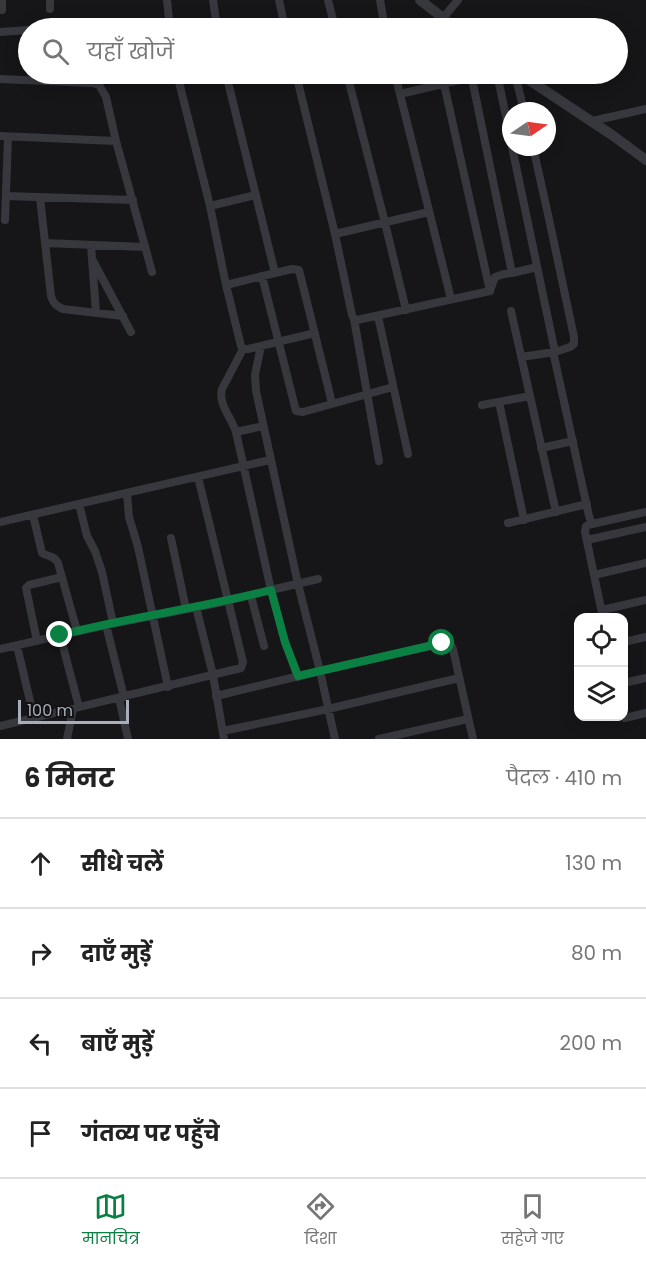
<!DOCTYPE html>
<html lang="hi">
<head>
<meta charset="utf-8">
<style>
	:root { --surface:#fff; --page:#f2f2f2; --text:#222; --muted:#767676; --line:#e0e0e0; --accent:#0b8043 }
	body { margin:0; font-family:Poppins,"Noto Sans Devanagari",sans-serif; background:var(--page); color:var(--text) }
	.controls { position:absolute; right:18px; bottom:18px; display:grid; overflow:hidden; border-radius:12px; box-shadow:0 3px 15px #0003 }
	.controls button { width:54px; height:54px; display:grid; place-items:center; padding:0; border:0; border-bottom:2px solid var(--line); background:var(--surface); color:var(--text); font:30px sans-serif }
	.compass { position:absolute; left:502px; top:102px; width:54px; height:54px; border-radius:50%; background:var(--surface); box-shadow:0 3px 15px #0003; rotate:77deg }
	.scale { position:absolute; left:18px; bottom:15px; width:111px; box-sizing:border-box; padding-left:6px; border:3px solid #a7adb9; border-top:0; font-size:16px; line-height:21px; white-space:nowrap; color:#a7adb9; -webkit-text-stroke:4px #111113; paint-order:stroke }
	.stop { position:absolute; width:18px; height:18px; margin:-14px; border:4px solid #0b8043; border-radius:50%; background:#fff }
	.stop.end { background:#0b8043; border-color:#fff; box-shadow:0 2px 6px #0008 }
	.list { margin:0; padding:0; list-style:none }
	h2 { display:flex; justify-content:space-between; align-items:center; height:78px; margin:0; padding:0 24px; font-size:26px }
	h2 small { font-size:20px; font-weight:400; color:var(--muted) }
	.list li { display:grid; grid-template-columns:39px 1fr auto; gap:18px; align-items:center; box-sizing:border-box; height:90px; padding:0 24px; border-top:2px solid var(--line) }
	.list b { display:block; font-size:22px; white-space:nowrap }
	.list em { font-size:20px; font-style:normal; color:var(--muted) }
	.icon { flex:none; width:33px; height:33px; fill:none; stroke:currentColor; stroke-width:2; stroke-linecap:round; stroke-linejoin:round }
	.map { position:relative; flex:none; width:646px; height:739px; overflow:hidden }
	.search { position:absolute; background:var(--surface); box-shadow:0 3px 15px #0003; left:18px; right:18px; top:18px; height:66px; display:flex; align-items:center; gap:15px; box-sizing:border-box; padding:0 21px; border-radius:33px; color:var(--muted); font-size:22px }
	.sheet { height:438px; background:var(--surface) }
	nav { display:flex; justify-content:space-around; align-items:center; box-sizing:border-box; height:84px; border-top:2px solid var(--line); background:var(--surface); font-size:16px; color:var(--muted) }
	nav a { display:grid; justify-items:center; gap:3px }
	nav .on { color:var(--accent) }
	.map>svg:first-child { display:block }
</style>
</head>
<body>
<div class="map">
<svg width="646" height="739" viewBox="0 0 646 739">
	<rect width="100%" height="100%" fill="#161618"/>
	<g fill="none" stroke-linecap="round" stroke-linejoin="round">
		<!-- minor -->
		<path stroke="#37383d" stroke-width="8" d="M2 0V10
			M50 0V9
			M167 0 170 28
			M213 0 217 28
			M279 0 285 28
			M328 0 335 28
			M380 0 385 28
			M443 18 458 0
			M0 32 28 30
			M177 74 210 206 226 285 241 346 243 349H248L315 333
			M226 74 275 273
			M296 74 335 234 352 315 354 319 357 320 490 291 495 277 504 274 512 273 471 74
			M347 74 385 223 406 310
			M395 74 451 299
			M497 74 511 140
			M515 74 524 111
			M297 77 319 74
			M0 79 93 83 99 85 106 97 116 141 152 272
			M444 84 490 291
			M400 94 472 77
			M592 121 646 109
			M0 136 116 141
			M512 147 555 352 521 357
			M533 147 549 219 574 337V344L570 347 555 352 554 356 589 516 592 524 646 512
			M6 196 133 200
			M40 198 51 296C53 303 56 306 63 309L123 316
			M210 206 256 195
			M5 220 8 137
			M335 234 429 212
			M45 243 145 247
			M91 245 96 313
			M92 259 131 332
			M512 273 537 267
			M262 276 296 411 303 412 393 387
			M226 285 292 269 299 270 332 403
			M511 311 556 512
			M378 316 408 454
			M354 319 379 461
			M261 346 255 375 256 391 298 584 320 671 448 642 451 645 453 649 473 739
			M243 349 222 389C218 404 231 417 236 432L271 590 318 579
			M499 402 524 520
			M482 405 530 396
			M236 432 263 426
			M541 448 573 441
			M127 493 129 517 138 547 168 687
			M79 504 87 536 95 551 102 572 113 623
			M33 515 42 553C48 557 54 555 58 563L77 631
			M0 522 270 460
			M508 523 587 504
			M592 524 586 526 585 532 603 618
			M171 538 186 609
			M587 540 646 527
			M594 575 646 563
			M251 596 264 646
			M196 607 213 675 224 739
			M602 610 646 600
			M106 625 124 697
			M60 635 79 707
			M37 641 26 588 29 585 62 577
			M624 642 646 637
			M17 646 34 718
			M0 649 106 625 218 603 271 590 285 642 298 677
			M624 683 646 678
			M216 696 320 671 335 739
			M119 698 128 739
			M625 718 646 713
			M0 726 241 668 243 662 198 477
			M223 731 328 709 459 678
			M67 739 73 709
			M379 739 468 719"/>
		<!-- tertiary -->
		<path stroke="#37383d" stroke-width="10" d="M420 0 456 28
			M520 74 612 135 646 160"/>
	</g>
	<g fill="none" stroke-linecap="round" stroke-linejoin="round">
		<!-- route -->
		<path stroke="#0b8043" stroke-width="8" d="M60 635C130 617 202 608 271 590L285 642 298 676 442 643"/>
	</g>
</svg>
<div class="controls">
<button><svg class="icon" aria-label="locate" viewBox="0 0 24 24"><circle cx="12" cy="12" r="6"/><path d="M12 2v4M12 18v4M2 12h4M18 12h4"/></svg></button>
<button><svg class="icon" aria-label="layers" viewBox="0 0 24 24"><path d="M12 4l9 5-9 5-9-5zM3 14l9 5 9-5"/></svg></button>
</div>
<svg class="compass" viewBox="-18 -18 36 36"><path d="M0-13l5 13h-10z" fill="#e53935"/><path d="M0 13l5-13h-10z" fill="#767676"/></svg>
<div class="scale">100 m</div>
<div class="stop" style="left:442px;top:643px"></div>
<div class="stop end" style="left:60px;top:635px"></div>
<div class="search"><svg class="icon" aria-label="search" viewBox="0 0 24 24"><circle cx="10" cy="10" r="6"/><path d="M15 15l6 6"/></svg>यहाँ खोजें</div>
</div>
<section class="sheet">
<h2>6 मिनट<small>पैदल · 410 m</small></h2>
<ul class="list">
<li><svg class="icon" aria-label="ahead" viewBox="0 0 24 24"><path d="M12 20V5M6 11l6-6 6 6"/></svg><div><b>सीधे चलें</b></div><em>130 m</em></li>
<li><svg class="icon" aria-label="right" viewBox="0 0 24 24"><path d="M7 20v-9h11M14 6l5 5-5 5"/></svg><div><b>दाएँ मुड़ें</b></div><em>80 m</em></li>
<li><svg class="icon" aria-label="left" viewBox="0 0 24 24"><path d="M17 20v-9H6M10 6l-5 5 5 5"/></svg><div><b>बाएँ मुड़ें</b></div><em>200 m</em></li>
<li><svg class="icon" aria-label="arrive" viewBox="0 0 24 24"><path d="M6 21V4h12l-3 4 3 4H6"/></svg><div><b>गंतव्य पर पहुँचे</b></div></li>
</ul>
</section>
<nav>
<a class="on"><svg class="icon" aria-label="map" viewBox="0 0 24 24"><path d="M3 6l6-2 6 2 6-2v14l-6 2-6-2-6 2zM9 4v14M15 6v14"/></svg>मानचित्र</a>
<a><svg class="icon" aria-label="directions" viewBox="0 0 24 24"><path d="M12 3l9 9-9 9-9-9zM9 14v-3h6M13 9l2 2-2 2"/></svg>दिशा</a>
<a><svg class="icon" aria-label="saved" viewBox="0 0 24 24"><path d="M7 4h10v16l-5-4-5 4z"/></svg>सहेजे गए</a>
</nav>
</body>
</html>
